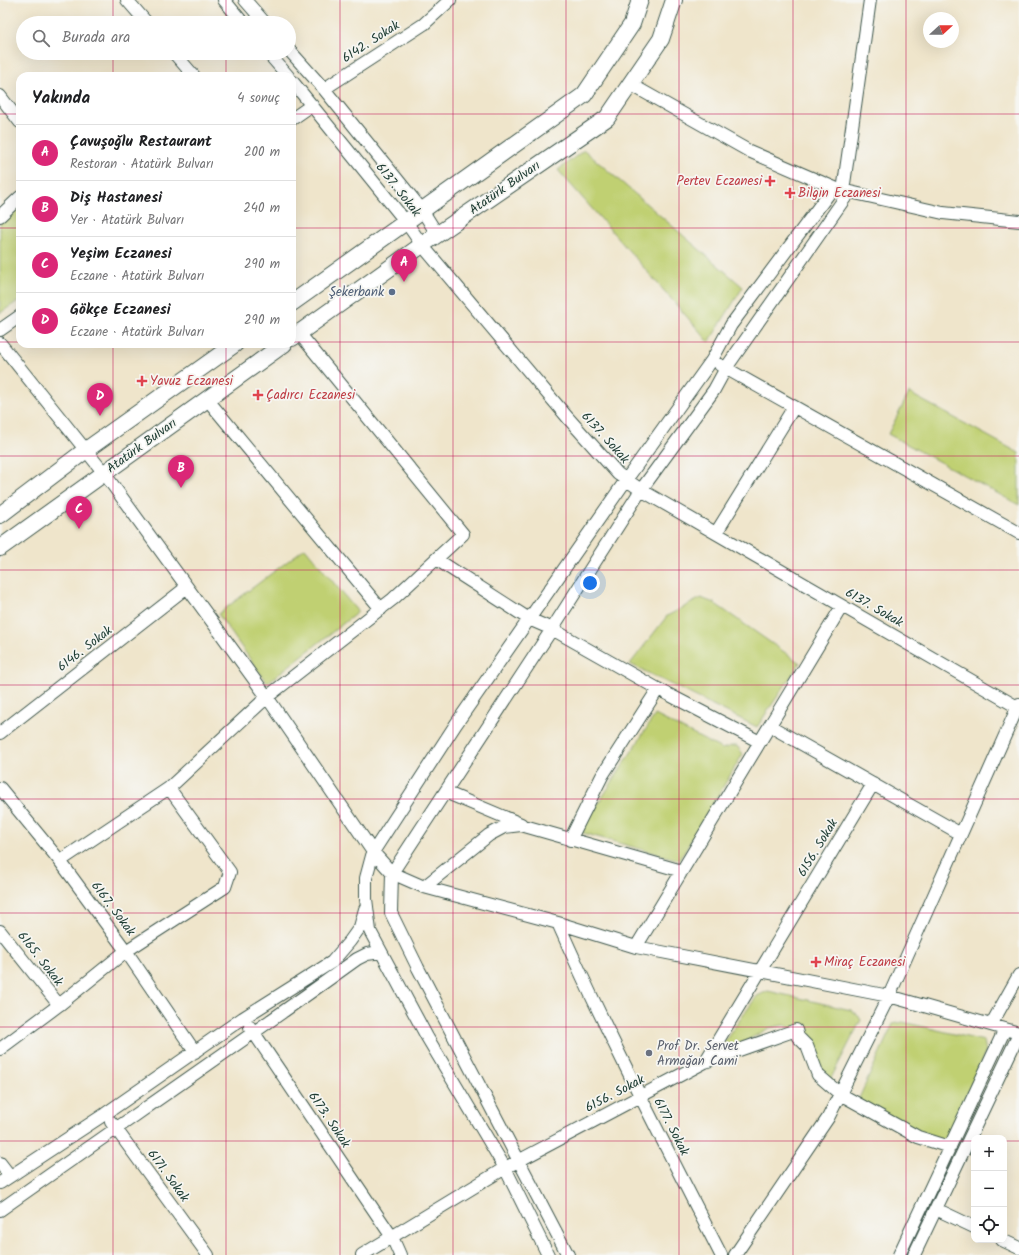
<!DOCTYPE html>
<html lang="tr">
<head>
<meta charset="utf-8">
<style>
	:root { --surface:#fff; --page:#f6f6f6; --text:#202124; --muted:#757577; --line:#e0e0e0; --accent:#db2777 }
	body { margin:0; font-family:Kalam,sans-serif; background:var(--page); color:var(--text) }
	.controls { position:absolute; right:12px; bottom:12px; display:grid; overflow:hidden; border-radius:8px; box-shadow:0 4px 16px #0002 }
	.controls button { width:36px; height:36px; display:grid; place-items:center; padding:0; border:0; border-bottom:1px solid var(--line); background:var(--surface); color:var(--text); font:20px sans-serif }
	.compass { position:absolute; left:923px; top:12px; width:36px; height:36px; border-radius:50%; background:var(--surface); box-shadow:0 4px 16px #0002; rotate:69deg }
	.you { position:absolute; left:590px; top:583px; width:14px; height:14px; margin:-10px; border:3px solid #fff; border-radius:50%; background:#1a73e8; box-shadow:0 0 0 6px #1a73e833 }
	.badge { display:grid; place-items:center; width:26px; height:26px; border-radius:50%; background:var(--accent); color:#fff; font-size:13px; font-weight:700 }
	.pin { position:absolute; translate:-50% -33px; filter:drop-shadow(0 1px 2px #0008) }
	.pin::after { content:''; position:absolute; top:21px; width:14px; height:12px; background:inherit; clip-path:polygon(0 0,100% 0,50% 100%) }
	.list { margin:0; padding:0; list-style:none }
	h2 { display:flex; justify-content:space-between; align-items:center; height:52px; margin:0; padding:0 16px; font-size:17px }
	h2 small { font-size:13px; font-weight:400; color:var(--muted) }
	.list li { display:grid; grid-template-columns:26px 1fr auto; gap:12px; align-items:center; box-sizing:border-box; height:56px; padding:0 16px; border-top:1px solid var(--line) }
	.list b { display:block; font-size:15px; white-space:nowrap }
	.list p { margin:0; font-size:13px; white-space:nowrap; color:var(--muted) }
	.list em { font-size:13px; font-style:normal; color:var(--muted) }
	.icon { flex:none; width:22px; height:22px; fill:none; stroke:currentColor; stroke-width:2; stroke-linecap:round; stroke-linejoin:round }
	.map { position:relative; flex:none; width:1019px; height:1255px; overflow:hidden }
	.search { position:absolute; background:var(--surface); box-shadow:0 4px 16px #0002; left:16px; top:16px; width:280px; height:44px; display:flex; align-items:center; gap:10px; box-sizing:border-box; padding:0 14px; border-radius:22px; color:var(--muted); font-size:15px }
	.panel { position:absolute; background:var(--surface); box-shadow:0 4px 16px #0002; left:16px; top:72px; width:280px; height:276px; border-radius:12px }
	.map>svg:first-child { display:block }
</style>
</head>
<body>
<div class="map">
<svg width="1019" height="1255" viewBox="0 0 1019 1255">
	<rect width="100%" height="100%" fill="#f6f6f2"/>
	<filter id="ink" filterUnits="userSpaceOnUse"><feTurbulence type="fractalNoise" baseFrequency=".025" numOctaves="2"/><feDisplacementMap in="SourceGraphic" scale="8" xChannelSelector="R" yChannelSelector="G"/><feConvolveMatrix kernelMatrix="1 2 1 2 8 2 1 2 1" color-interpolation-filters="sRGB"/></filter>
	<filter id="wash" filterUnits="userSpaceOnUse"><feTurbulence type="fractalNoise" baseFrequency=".012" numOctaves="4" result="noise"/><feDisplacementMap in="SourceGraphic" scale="16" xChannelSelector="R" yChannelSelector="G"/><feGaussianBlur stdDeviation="0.9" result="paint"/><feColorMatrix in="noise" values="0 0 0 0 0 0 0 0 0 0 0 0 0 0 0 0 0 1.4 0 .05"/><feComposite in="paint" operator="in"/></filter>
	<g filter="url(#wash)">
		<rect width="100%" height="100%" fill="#efe5cb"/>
		<!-- green -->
		<path fill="#c0d072" stroke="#708653" d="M584 150 743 287 709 342 558 170Z
			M20 202V300L0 313V220Z
			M909 393 1019 453V505L888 434Z
			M305 548 358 612 267 683 218 614Z
			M701 598 714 603 800 663 757 727 630 664 667 616Z
			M655 715 722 749 731 746H737L743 754 679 860 580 832Z
			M768 991 851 1010 857 1014 861 1020 826 1088 798 1031 784 1025 769 1028 734 1048 724 1042 757 996Z
			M903 1022 984 1041 986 1051 945 1146 855 1107 893 1024Z"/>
	</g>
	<g filter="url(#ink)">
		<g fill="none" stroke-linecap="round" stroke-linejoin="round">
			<!-- minor casing -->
			<g stroke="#3e564b" stroke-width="14">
				<path id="minor" d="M127 0 147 23
					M224 0 243 23
					M245 0 265 23
					M289 50 324 89 422 210 437 234
					M174 53 194 76
					M268 53 288 76
					M292 81 406 222 422 245 568 418 618 474 641 490 1019 708
					M630 84 749 151 837 189 943 213 1019 221
					M324 89 424 24 450 0
					M0 96 20 122
					M292 119 312 105
					M843 191 870 0
					M0 216 20 197
					M0 330 20 316
					M0 343 104 473 267 697 373 852 392 873 424 887 558 923 636 947 889 996 1019 1033
					M720 365 1019 533
					M207 399 381 609
					M716 533 794 407
					M436 559 529 619 552 629 658 689 760 742
					M770 726 961 834
					M0 733 187 587
					M0 788 60 861 126 951 195 1052
					M445 792 521 824
					M570 840 602 776 658 689
					M60 861 169 788 267 697 393 599 463 534 299 333
					M424 887 489 835 504 827 521 825 682 871
					M558 923C608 1036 665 1145 721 1255
					M0 931 59 1005
					M636 947 842 606
					M991 1025 1019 975
					M250 1027 392 1237 400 1255
					M0 1049 59 1005 126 951 225 887 230 872 169 788
					M705 1062 796 1030 798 1037 807 1046 818 1075 840 1094 918 1137 950 1147
					M111 1122 208 1255
					M0 1163 10 1176
					M0 1183 105 1114 243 1018 332 962 350 941 360 927 365 909
					M936 1209 974 1227
					M0 1210C119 1126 239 1044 357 959L367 954 381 952
					M1002 1240 1019 1248
					M362 1255 505 1168 705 1062 873 784
					M548 1255 505 1168 427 1037 370 931 366 899V878L373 852 456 724 626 480 712 360 731 325 833 188
					M568 1255 418 968 391 913 392 873 552 629 641 490 714 390 726 368 849 192
					M735 1255 828 1118 889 996 1019 704
					M899 1255 1005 1029
					M914 1255 1019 1034"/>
			</g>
			<!-- major casing -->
			<g stroke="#3e564b" stroke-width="18">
				<path id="major" d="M292 303 584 95 632 24 640 0
					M292 338 422 245 607 118 661 39 674 0
					M0 515 86 450 235 344
					M0 548 284 344"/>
			</g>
			<!-- minor -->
			<use href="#minor" stroke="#fff" stroke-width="12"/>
			<!-- major -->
			<use href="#major" stroke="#fff" stroke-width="16"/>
		</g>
	</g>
	<!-- grid -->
	<path fill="none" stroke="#c2185b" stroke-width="1" stroke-opacity="0.55" d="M113 0V23M226 0V23M340 0V1255M453 0V1255M566 0V1255M679 0V1255M793 0V1255M906 0V1255M113 53V76M226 53V76M0 114H20M292 114H1019M0 228H20M292 228H1019M0 342H20M292 342H1019M113 344V1255M226 344V1255M0 456H1019M0 570H1019M0 685H1019M0 799H1019M0 913H1019M0 1027H1019M0 1141H974M1004 1141H1019"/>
	<!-- markers -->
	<g fill="#e0444e" stroke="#f6f6f2" stroke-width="1.5">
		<path d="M768 175h4v4h4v4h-4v4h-4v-4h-4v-4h4z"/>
		<path d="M788 187h4v4h4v4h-4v4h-4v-4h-4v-4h4z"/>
		<path d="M140 375h4v4h4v4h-4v4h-4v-4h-4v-4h4z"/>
		<path d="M256 389h4v4h4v4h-4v4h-4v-4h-4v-4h4z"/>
		<path d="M814 956h4v4h4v4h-4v4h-4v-4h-4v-4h4z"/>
	</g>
	<circle fill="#5c6f8a" stroke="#f6f6f2" stroke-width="1.5" cx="392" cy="292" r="4"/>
	<circle fill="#6b7280" stroke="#f6f6f2" stroke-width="1.5" cx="649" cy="1053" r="4"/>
	<g text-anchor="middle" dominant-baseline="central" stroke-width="3.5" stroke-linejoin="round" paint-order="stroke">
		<!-- street labels -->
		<g font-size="13" fill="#1f3d34" stroke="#f6f6f2">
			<text transform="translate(371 42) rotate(-33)">6142. Sokak</text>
			<text transform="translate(505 188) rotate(-35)">Atatürk Bulvarı</text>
			<text transform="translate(398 190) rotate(52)">6137. Sokak</text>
			<text transform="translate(605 438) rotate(48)">6137. Sokak</text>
			<text transform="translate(142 446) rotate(-36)">Atatürk Bulvarı</text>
			<text transform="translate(874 608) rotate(30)">6137. Sokak</text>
			<text transform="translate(85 649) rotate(-38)">6146. Sokak</text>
			<text transform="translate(818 848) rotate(-59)">6156. Sokak</text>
			<text transform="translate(113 909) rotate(53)">6167. Sokak</text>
			<text transform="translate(40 959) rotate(52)">6165. Sokak</text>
			<text transform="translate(615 1094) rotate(-28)">6156. Sokak</text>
			<text transform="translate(329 1120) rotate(56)">6173. Sokak</text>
			<text transform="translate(671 1127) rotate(63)">6177. Sokak</text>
			<text transform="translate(168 1176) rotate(54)">6171. Sokak</text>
		</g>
		<!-- health labels -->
		<g font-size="13" fill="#be3a42" stroke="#f6f6f2" text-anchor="start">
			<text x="762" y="181" text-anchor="end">Pertev Eczanesi</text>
			<text x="798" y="193">Bilgin Eczanesi</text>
			<text x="150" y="381">Yavuz Eczanesi</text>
			<text x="266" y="395">Çadırcı Eczanesi</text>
			<text x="824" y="962">Miraç Eczanesi</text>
		</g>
		<!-- service labels -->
		<g font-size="13" fill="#4e5e75" stroke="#f6f6f2" text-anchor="end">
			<text x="384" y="292">Şekerbank</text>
		</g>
		<!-- worship labels -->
		<g font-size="13" fill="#5b616d" stroke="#f6f6f2" text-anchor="start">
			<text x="657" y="1046">Prof Dr. Servet<tspan x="657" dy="15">Armağan Cami</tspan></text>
		</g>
	</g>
</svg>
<div class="controls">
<button>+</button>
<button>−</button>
<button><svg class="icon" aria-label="locate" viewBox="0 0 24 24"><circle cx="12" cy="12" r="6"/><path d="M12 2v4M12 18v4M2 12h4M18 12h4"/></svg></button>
</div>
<svg class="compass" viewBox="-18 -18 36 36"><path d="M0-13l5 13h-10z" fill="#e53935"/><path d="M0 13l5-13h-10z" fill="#757577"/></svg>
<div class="you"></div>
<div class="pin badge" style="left:404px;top:282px">A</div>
<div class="pin badge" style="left:181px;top:488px">B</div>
<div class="pin badge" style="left:79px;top:529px">C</div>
<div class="pin badge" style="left:100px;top:416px">D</div>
<div class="search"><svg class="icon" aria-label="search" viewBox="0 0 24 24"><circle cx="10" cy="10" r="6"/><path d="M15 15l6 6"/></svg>Burada ara</div>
<section class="panel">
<h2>Yakında<small>4 sonuç</small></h2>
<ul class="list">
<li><span class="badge">A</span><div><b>Çavuşoğlu Restaurant</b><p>Restoran · Atatürk Bulvarı</p></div><em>200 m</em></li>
<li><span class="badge">B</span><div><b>Diş Hastanesi</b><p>Yer · Atatürk Bulvarı</p></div><em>240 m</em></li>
<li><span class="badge">C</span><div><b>Yeşim Eczanesi</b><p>Eczane · Atatürk Bulvarı</p></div><em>290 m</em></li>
<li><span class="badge">D</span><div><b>Gökçe Eczanesi</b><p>Eczane · Atatürk Bulvarı</p></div><em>290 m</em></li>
</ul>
</section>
</div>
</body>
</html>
